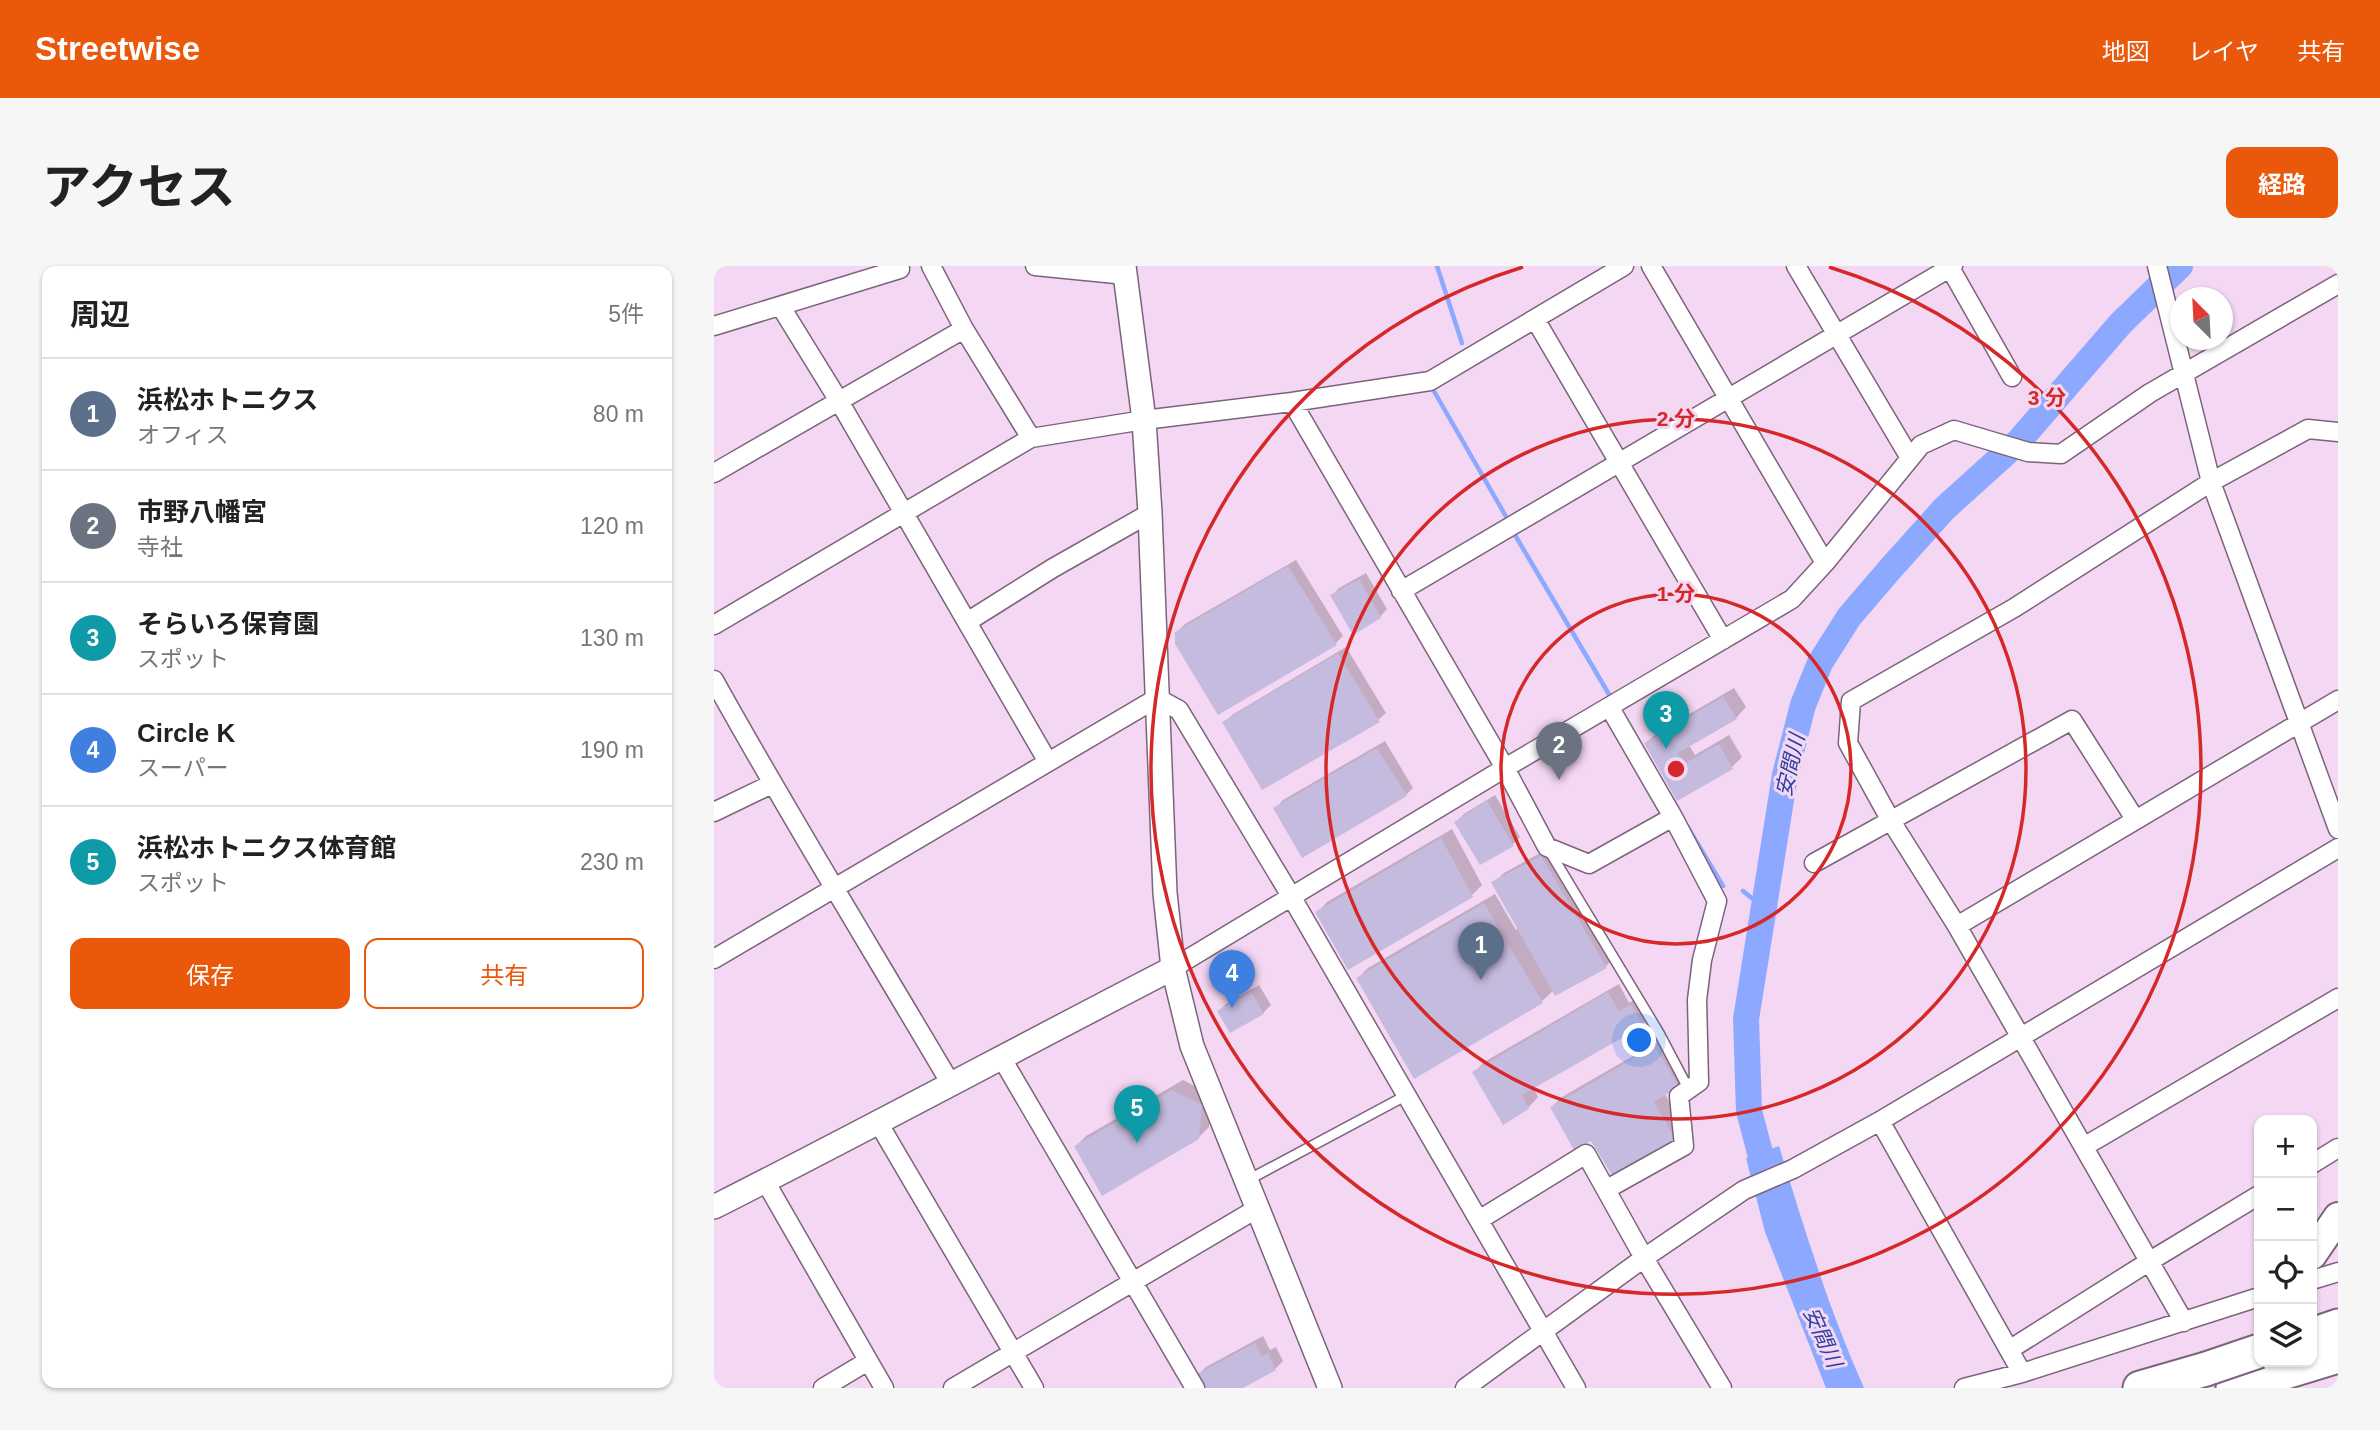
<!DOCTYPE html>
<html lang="ja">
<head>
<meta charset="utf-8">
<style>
	:root { --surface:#fff; --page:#f6f6f6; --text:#222; --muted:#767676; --line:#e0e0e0; --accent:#ea580c }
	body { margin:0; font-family:Helvetica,"Noto Sans JP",sans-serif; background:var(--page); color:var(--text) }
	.controls { position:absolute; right:21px; bottom:21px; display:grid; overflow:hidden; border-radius:14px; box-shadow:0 2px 5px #0004 }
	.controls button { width:63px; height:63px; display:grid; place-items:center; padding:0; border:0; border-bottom:2px solid var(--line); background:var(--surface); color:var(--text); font:35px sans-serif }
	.compass { position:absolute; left:1456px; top:21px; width:63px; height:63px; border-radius:50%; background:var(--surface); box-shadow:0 2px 5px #0004; rotate:336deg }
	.you { position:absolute; left:926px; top:775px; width:24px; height:24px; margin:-18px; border:5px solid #fff; border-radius:50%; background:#1a73e8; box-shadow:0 0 0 10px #1a73e833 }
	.badge { display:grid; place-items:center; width:46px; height:46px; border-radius:50%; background:var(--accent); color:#fff; font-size:23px; font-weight:700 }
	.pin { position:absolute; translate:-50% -58px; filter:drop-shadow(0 2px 4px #0008) }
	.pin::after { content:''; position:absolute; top:37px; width:24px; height:21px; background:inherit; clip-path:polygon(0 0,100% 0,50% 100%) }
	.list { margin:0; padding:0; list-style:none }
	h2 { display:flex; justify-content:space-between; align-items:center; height:91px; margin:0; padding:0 28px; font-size:30px }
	h2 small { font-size:23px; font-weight:400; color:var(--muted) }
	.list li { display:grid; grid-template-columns:46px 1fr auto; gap:21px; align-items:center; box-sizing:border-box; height:112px; padding:0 28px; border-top:2px solid var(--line) }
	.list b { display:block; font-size:26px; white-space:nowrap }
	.list p { margin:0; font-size:23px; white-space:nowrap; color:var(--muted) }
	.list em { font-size:23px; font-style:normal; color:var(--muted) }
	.actions { display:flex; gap:14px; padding:21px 28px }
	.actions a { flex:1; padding:16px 0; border:2px solid var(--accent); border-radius:14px; text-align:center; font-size:24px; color:var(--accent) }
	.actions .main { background:var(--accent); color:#fff }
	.icon { flex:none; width:38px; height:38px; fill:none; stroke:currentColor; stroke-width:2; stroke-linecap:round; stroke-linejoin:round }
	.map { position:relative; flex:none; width:1624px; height:1122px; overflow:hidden; border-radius:14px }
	header { display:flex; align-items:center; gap:42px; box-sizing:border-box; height:98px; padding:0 35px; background:var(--accent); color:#fff }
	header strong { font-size:33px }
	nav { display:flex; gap:38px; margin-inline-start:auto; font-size:24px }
	.intro { display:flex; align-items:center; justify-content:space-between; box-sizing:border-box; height:168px; padding:0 42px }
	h1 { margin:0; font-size:49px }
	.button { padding:18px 32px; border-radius:14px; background:var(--accent); color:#fff; font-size:24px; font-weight:700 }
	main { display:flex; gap:42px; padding:0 42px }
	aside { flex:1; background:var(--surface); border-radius:14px; box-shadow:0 2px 5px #0004 }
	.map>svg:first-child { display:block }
</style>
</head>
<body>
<header>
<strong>Streetwise</strong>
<nav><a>地図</a><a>レイヤ</a><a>共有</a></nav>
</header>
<div class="intro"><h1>アクセス</h1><a class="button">経路</a></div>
<main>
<aside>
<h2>周辺<small>5件</small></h2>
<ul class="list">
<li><span class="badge" style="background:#5c6f8a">1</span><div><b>浜松ホトニクス</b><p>オフィス</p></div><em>80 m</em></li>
<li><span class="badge" style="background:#6b7280">2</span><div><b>市野八幡宮</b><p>寺社</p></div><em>120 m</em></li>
<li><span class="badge" style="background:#0f9aa8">3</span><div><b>そらいろ保育園</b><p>スポット</p></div><em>130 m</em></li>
<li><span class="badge" style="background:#3f7fe0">4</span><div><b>Circle K</b><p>スーパー</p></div><em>190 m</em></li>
<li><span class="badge" style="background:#0f9aa8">5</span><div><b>浜松ホトニクス体育館</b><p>スポット</p></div><em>230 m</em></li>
</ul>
<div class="actions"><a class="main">保存</a><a>共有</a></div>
</aside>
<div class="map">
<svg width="1624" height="1122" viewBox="0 0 1624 1122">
	<rect width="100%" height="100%" fill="#f4d7f3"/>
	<!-- water -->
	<path fill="#8da9ff" d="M1065 880C1090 962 1115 1044 1150 1122H1112L1051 966 1032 892Z"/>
	<!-- shadow -->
	<path fill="#0003" d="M582 294 629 370 621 378 463 366 471 358Z
		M652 307 673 343 666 351 618 330 625 322Z
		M632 381 672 447 664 454 511 457 518 449Z
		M1020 422 1032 441 1022 452 975 479 981 489 1015 469 1028 491 1018 501 964 533 932 477 943 467Z
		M671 475 699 522 692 529 562 542 569 534Z
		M781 529 806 571 798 579 742 556 750 548Z
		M738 563 768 619 758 629 635 701 603 647 613 636Z
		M837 581 902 690 891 701 840 724 827 736 644 712 654 702 781 628 802 664 805 662 779 617 790 607Z
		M905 718 915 737 928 729 938 749 928 759 819 821 824 831 814 842 760 807 770 796Z
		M545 719 557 739 549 747 505 745 512 738Z
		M952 771 974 809 964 820 951 828 970 862 960 872H877L838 841 848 831Z
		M469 814 498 829 495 861 484 872 362 880 372 870Z
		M549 1070 556 1084 562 1081 569 1095 561 1103 526 1122H492L485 1108 492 1101Z"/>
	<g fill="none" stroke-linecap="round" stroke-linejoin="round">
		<!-- stream -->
		<path stroke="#8da9ff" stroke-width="4.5" d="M723 0 748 77
			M717 120 794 254
			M801 269 896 430
			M973 560 1009 620
			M1029 625 1050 642"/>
		<!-- river -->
		<path stroke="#8da9ff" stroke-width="26" d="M1055 921 1035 845 1032 753 1071 509 1089 439 1106 397 1135 351 1177 302 1230 243 1304 176 1407 57 1466 0"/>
	</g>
	<!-- building -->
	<path fill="#c5bbde" d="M574 300 623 379 504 449 461 378V366Z
		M645 313 667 352 639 369 616 329Z
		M624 387 666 456 548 524 508 456Z
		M1009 431 1023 453 964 487 970 498 1005 478 1019 503 963 535 930 477Z
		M663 482 693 530 588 592 559 542Z
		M773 535 800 580 766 599 740 556Z
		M727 572 759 631 634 704 601 646Z
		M827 590 893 702 841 730 777 616Z
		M770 637 829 737 700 813 642 712Z
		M537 725 550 748 516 767 503 745Z
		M894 726 905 745 917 738 929 760 808 829 815 843 789 859 758 806Z
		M941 780 965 821 940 836 961 873 898 909 877 875 860 884 836 841Z
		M458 824 488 839 485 873 388 930 360 880Z
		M541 1077 548 1090 554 1087 562 1104 529 1122H490L483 1108Z"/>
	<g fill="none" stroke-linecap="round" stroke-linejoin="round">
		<!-- service casing -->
		<g stroke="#7c637c" stroke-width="12">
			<path id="service" d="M836 586 945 767 975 824
				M534 914 693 829"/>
		</g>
		<!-- minor casing -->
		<g stroke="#7c637c" stroke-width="21">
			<path id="minor" d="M217 0 250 63 317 172
				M321 0 412 9
				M937 0 1111 297
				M1082 0 1196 192
				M1235 0 1298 111
				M1443 0 1497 216 1624 563
				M67 41 125 135 334 496
				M821 53 1009 374
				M0 60 186 3
				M578 136 791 502 833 581 875 598 959 551
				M0 207 250 63
				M687 325 1239 0
				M253 356 339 302 436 247
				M0 359 317 172 430 154 578 136 716 115 910 0
				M0 414C76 551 158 684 237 818
				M0 546 58 518
				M1100 597 1358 454 1421 553
				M1243 660 1624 434
				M0 693 443 432 465 444 577 630 862 1122
				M459 702 791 502 1078 333 1111 297 1207 179 1240 164 1314 186 1347 188 1436 127 1624 18
				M287 791 481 1122
				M1166 855 1295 1084
				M165 858 320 1122
				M1371 880 1624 732
				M1598 898 1624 882
				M51 915 170 1122
				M893 923 970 880 965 830 985 816 983 734 988 694 1003 635 959 551 896 442
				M765 954 872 888 930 992 1008 1122
				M1598 1014 1624 1006
				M1470 1056 1243 660 1177 555 1134 477 1137 435 1300 342 1497 216 1594 163 1624 166
				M1308 1107 1295 1084 1436 995 1545 929
				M109 1122 154 1095
				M239 1122 544 942
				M751 1122 930 992 1030 924 1079 903 1166 855 1624 582
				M1250 1122 1308 1107 1545 1031"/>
		</g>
		<!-- tertiary casing -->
		<g stroke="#7c637c" stroke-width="26">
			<path id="tertiary" d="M410 0 430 154 436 247 451 627 459 702 478 780 616 1122
				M0 941C154 863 306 781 459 702"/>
		</g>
		<!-- primary casing -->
		<g stroke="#7c637c" stroke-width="32">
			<path id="primary" d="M1598 989 1624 951"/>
		</g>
		<!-- motorway casing -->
		<g stroke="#7c637c" stroke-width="37">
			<path id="motorway" d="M1598 1069 1624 1060
				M1426 1122 1492 1103
				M1519 1122 1624 1090"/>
		</g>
		<!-- service -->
		<use href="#service" stroke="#fff" stroke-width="9"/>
		<!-- minor -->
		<use href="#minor" stroke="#fff" stroke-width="18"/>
		<!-- tertiary -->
		<use href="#tertiary" stroke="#fff" stroke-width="23"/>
		<!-- primary -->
		<use href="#primary" stroke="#fff" stroke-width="28"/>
		<!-- motorway -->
		<use href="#motorway" stroke="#fff" stroke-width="33"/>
		<!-- motorway-bridge casing -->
		<g stroke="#7c637c" stroke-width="37" stroke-linecap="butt">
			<path id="motorway-bridge" d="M1492 1103 1545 1085"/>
		</g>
		<!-- motorway-bridge -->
		<use href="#motorway-bridge" stroke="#fff" stroke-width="33"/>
	</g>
	<!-- distance rings -->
	<g fill="none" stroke="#d62828" stroke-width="3.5">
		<circle cx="962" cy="503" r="175"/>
		<circle cx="962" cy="503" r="350"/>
		<path d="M1115 1A525 525 0 1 1 809 1"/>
	</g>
	<g text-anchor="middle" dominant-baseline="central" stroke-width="6" stroke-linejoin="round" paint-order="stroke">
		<!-- water labels -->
		<g font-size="21" font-style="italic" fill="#2c3fa0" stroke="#f4d7f3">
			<text transform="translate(1076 499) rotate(-77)">安間川</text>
			<text transform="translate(1109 1071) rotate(66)">安間川</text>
		</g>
	</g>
	<circle cx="962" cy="503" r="10" fill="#d62828" stroke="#f4d7f3" stroke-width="3.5"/>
	<g font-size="21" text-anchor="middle" font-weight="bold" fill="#d62828" stroke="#f4d7f3" stroke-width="6" stroke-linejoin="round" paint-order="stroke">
		<text x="1333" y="139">3 分</text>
		<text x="962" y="160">2 分</text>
		<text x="962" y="335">1 分</text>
	</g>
</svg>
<div class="controls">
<button>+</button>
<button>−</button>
<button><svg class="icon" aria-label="locate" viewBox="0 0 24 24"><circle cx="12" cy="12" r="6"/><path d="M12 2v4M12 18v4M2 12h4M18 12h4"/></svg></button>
<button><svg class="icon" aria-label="layers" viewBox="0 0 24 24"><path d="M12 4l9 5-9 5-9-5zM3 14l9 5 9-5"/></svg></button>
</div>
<svg class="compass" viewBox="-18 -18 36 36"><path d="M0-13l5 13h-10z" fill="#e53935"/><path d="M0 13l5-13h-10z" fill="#767676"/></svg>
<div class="you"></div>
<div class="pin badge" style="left:767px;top:714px;background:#5c6f8a">1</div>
<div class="pin badge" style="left:845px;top:514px;background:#6b7280">2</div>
<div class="pin badge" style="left:952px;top:483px;background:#0f9aa8">3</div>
<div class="pin badge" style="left:518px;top:742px;background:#3f7fe0">4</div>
<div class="pin badge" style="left:423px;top:877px;background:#0f9aa8">5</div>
</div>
</main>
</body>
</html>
